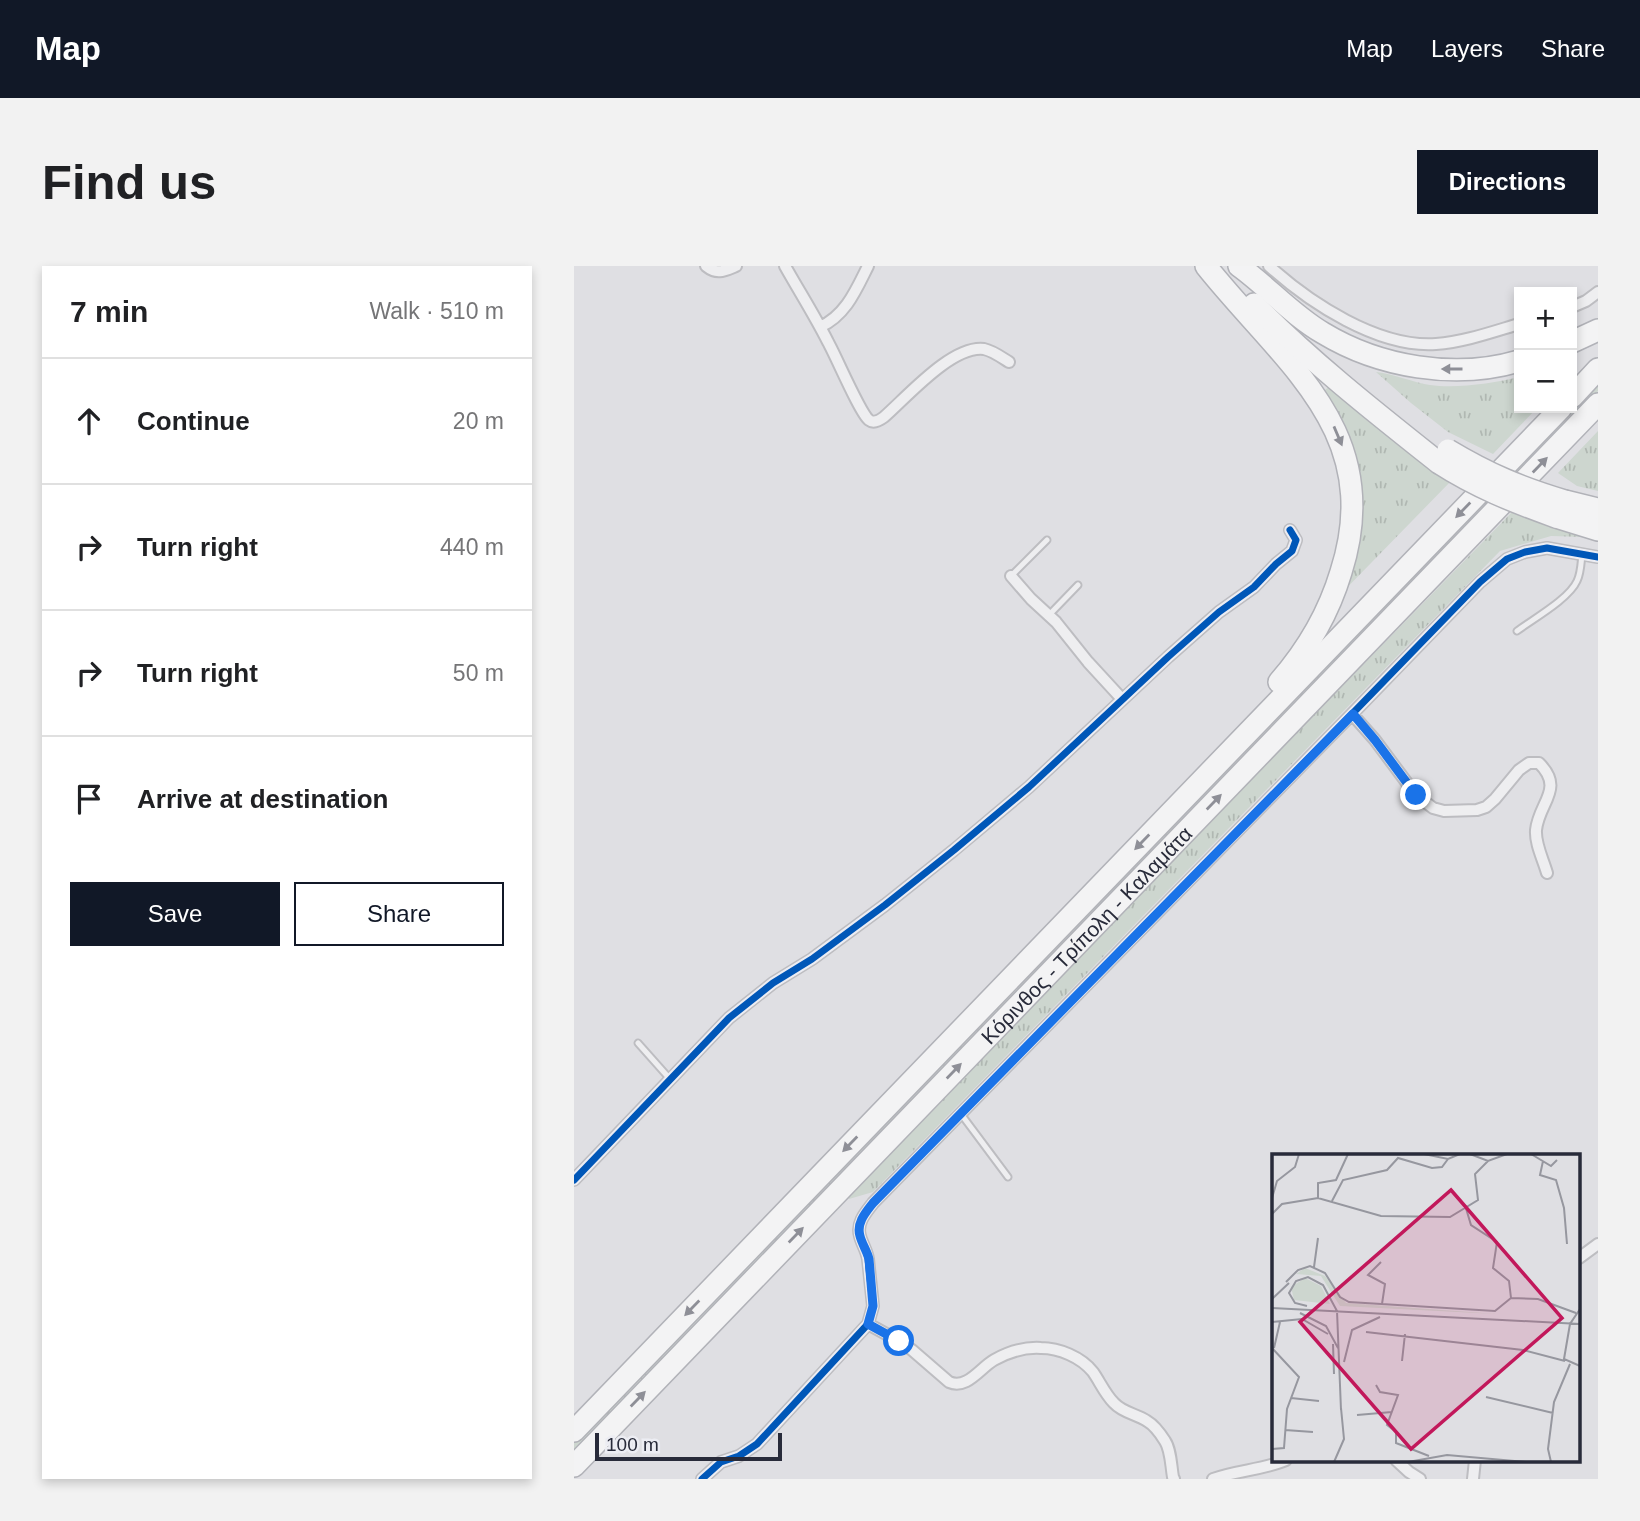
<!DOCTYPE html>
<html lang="en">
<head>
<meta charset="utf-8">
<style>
	:root { --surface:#fff; --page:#f2f2f2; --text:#202124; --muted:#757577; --line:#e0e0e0; --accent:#111827 }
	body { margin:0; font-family:Helvetica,sans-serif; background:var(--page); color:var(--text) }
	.controls { position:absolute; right:21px; top:21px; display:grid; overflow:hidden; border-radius:0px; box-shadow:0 4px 10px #0003 }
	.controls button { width:63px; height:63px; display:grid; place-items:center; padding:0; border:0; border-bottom:2px solid var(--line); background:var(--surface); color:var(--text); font:35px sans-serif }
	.scale { position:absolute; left:21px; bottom:18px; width:187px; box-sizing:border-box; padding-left:7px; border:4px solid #282b3a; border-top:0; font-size:19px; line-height:24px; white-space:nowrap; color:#282b3a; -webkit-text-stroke:5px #ecedf3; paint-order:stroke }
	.stop { position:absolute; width:21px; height:21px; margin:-16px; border:5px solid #1a73e8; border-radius:50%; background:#fff }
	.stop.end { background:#1a73e8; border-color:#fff; box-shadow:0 2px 7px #0008 }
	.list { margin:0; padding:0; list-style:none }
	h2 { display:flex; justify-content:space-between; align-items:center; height:91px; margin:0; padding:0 28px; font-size:30px }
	h2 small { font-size:23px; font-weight:400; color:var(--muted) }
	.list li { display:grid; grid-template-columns:46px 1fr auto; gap:21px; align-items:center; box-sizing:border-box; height:126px; padding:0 28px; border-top:2px solid var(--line) }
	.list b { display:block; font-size:26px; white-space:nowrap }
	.list em { font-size:23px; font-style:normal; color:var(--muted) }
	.actions { display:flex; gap:14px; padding:21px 28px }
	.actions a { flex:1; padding:16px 0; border:2px solid var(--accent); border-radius:0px; text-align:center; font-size:24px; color:var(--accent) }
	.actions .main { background:var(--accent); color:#fff }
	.icon { flex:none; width:38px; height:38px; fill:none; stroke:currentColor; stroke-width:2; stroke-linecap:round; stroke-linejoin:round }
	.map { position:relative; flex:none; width:1024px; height:1213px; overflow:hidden; border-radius:0px }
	header { display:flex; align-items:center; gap:42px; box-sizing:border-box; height:98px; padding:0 35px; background:var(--accent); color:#fff }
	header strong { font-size:33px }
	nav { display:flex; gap:38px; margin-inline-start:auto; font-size:24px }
	.intro { display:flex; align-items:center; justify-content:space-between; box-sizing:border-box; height:168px; padding:0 42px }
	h1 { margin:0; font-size:49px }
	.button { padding:18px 32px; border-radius:0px; background:var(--accent); color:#fff; font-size:24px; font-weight:700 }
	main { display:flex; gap:42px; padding:0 42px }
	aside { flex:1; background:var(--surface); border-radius:0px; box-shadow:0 4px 10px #0003 }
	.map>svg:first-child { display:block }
</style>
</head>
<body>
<header>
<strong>Map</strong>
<nav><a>Map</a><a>Layers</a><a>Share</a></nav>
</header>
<div class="intro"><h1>Find us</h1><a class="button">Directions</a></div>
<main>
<aside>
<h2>7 min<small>Walk · 510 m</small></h2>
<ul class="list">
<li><svg class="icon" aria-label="ahead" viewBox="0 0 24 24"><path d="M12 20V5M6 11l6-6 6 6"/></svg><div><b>Continue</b></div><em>20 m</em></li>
<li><svg class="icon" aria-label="right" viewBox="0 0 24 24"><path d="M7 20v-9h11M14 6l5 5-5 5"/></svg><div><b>Turn right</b></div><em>440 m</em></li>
<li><svg class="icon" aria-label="right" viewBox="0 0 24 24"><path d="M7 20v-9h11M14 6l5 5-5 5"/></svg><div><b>Turn right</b></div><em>50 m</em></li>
<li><svg class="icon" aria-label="arrive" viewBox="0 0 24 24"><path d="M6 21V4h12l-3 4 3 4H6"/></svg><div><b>Arrive at destination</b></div></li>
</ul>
<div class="actions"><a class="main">Save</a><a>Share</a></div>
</aside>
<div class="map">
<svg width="1024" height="1213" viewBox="0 0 1024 1213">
	<defs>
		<pattern id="grass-tufts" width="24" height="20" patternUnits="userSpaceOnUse" patternTransform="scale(1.75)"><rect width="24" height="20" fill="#cdd6cf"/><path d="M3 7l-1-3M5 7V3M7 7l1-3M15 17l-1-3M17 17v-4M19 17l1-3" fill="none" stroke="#b0b8b2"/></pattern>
	</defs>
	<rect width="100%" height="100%" fill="#dfdfe3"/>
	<!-- grass -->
	<path fill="url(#grass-tufts)" d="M802 106C821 108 837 116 856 119 882 123 920 117 945 111V142H963L919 188 874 166 837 137Z
		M1024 116V125L0 1187V1177Z
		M756 120 819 174 838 189 878 214 758 337 780 274 747 127Z
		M1024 165V225L1003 220 984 207Z
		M939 245 1024 274 1011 271 977 270 926 285 299 926 275 933 274 927Z"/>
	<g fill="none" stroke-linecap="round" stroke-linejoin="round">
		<!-- service casing -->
		<g stroke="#bdbdc1" stroke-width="9">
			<path id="service" d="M437 310 473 274
				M475 349 504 319
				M943 365C959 353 995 333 1003 315 1007 307 1007 297 1008 288
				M64 777 96 813
				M387 848 434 911"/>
		</g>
		<!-- minor casing -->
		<g stroke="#bdbdc1" stroke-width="14">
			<path id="minor" d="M132 0C143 9 150 5 162 0
				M211 0C225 25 241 50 254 76 262 90 286 147 295 154 300 158 306 154 310 151 333 131 378 79 410 83 419 85 427 91 435 96
				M695 0C736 37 804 82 862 78 890 76 918 66 945 58
				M998 41 1012 35 1024 26
				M246 61C272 49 282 24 294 0
				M437 310 457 333 482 356 514 396 548 433
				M778 448 801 474 842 529 859 542 870 545 903 544 912 541 921 533 945 504 955 497H965C991 523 965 536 962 564 961 578 969 593 973 607
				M0 914 155 752 199 717 238 693 311 639 380 584 455 521 594 391 645 346 680 321 702 298 718 285 722 274 716 264
				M1005 992 1024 978
				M294 1058 325 1075 338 1084 375 1116C393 1124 406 1102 420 1094 434 1086 451 1081 467 1082 485 1082 507 1091 519 1106 526 1116 531 1128 540 1137 549 1147 563 1148 573 1155 580 1159 586 1167 591 1175 597 1184 597 1200 599 1211L600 1213
				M822 1194 835 1206 846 1213
				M128 1213 147 1196 165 1190 183 1178 294 1058 299 1040 294 993C293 985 288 978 286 970 282 957 292 946 299 937L778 448 906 316 933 293 951 286 973 282 1024 291
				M639 1213C663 1204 689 1204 712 1194
				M899 1213 901 1194"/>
		</g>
		<!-- motorway casing -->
		<g stroke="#b1b2b8" stroke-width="24">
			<g id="motorway">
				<path d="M632 0C710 98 812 165 767 306 755 346 733 384 705 416"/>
				<path d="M665 0C694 21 718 49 749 67 805 101 881 114 945 95"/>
				<path d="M680 38C736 95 802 147 865 197"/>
				<path d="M998 76 1024 64"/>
				<path d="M998 131 1024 103"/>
				<path d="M991 235 1024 243"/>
				<path d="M982 251 1024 264"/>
				<path d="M0 1165 987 142"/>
				<path id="s1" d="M0 1200 1024 138"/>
			</g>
		</g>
		<!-- service -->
		<use href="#service" stroke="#eeeef0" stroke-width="5"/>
		<!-- minor -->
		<use href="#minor" stroke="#eeeef0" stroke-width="10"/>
		<!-- motorway -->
		<use href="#motorway" stroke="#f3f3f4" stroke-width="21"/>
		<!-- motorway-bridge casing -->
		<g stroke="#b1b2b8" stroke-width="24" stroke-linecap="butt">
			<path id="motorway-bridge" d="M874 184C914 208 947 222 991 235
				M865 197C902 221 940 236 982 251"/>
		</g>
		<!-- motorway-bridge -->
		<use href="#motorway-bridge" stroke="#f3f3f4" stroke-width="21"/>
		<!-- cycleway casing -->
		<g stroke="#ecedf3" stroke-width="11">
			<path id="cycleway" d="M0 914 155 752 199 717 238 693 311 639 380 584 455 521 594 391 645 346 680 321 702 298 718 285 722 274 716 264
				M128 1213 147 1196 165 1190 183 1178 294 1058 299 1040 294 993C293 985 288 978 286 970 282 957 292 946 299 937L778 448 906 316 933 293 951 286 973 282 1024 291"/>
		</g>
		<!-- cycleway -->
		<use href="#cycleway" stroke="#0057b8" stroke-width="7"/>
	</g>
	<!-- one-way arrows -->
	<defs><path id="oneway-solid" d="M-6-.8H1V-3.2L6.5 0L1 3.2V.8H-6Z" transform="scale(1.75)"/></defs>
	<g fill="#8e8f97">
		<use href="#oneway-solid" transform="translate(878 103) rotate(180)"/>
		<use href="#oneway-solid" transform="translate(764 170) rotate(67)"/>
		<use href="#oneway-solid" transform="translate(966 199) rotate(-46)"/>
		<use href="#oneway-solid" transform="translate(889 244) rotate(134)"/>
		<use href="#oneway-solid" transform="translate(640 536) rotate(-46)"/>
		<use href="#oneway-solid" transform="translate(568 576) rotate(134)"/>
		<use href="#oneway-solid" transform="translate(380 805) rotate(-46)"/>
		<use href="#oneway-solid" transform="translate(276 878) rotate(134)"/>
		<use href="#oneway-solid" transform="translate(222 969) rotate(-46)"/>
		<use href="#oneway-solid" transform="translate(118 1042) rotate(134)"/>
		<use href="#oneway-solid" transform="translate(64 1133) rotate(-46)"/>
	</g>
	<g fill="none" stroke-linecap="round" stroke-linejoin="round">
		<!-- route -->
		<path stroke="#1a73e8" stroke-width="9" d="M325 1075 294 1058 299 1040 295 993C293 985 288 978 286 970 282 957 292 946 299 937L779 448 801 474 842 529"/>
	</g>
	<g text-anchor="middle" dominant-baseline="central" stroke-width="7" stroke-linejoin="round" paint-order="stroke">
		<!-- street labels -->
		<g font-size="21" fill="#282b3a" stroke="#ecedf3">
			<text stroke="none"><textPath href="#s1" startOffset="738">Κόρινθος - Τρίπολη - Καλαμάτα</textPath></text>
		</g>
	</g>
	<!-- overview -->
	<g transform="translate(698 888)">
		<rect width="308" height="308" fill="#dfdfe3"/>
		<path d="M33 114 53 122 74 149 225 160 68 152 49 122 24 120ZM33 124 49 132 58 150 22 146 19 133Z" fill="#cdd6cf"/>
		<path fill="none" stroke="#96979f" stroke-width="2" d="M152 0 176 5 188 0M198 0 216 7 235 0M259 0 279 12 285 6M271 7 268 21 284 26 292 54 295 90M0 44 5 27 23 13 27 0M46 44V29L64 26 76 0M60 47 71 26 115 16 126 4 160 14 170 13 176 5M193 51 199 71 225 88 221 114 237 127 239 144M0 60 10 50 46 44 109 62 178 63 206 46 203 20 216 7M109 108 96 121 113 130 110 150M42 113 46 84M14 128 26 116 38 112 53 119 68 143 77 148 223 157 239 144 266 145 304 159M0 145 17 129M35 152 23 149 17 139 24 127 36 123 51 131 65 157 69 256M0 154 308 170M308 155 298 170 292 205 308 212M28 159 54 172 66 194M0 168 30 165 56 180M94 178 251 196 293 207M61 190 62 220M0 194 27 223 15 255 12 294 0 295M2 194 8 168M130 207 133 180M72 208 80 176 108 163M104 231 108 238 126 241 115 271 124 278V289L157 302M214 243 281 259M19 244 47 247M85 261 120 258M13 276 41 278M62 308 72 285 69 254M136 308 175 301 254 308M279 308 276 295 282 248 298 210"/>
		<path fill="#c2185b" fill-opacity="0.15" stroke="#c2185b" stroke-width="3.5" d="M179 36 290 164 139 295 28 168Z"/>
		<rect width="308" height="308" fill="none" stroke="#282b3a" stroke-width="3.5"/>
	</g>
</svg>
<div class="controls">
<button>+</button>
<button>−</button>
</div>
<div class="scale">100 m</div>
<div class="stop" style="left:325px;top:1075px"></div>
<div class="stop end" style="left:842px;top:529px"></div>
</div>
</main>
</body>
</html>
